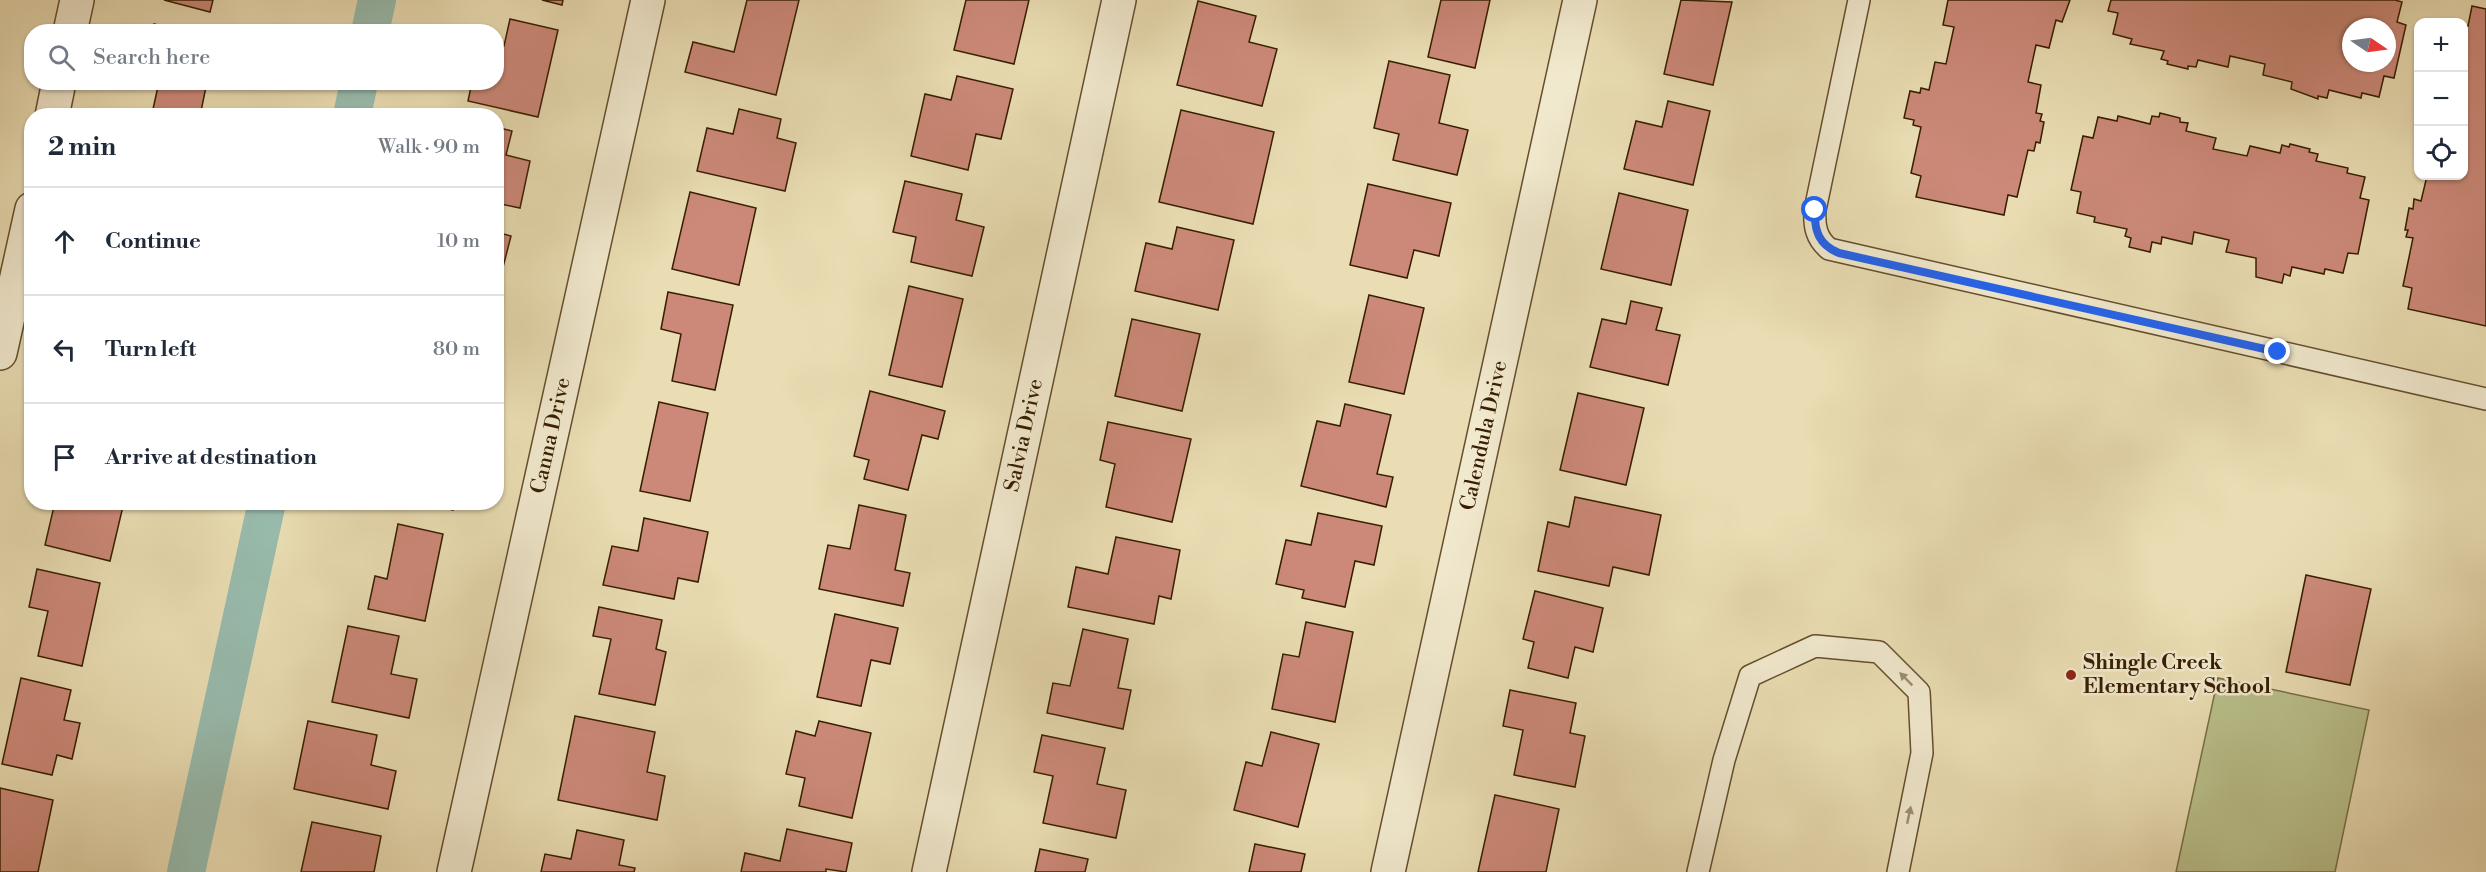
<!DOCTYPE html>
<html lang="en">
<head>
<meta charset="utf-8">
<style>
	:root { --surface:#fff; --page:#f2f2f3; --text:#1f2937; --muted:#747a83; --line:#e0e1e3 }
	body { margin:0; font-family:"Libre Bodoni",serif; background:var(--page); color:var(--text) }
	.controls { position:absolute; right:18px; top:18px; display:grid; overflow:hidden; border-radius:12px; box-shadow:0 2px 4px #0004 }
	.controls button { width:54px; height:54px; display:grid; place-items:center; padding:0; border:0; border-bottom:2px solid var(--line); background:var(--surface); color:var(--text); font:30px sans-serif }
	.compass { position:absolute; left:2342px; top:18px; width:54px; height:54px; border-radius:50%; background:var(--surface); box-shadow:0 2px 4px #0004; rotate:103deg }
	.stop { position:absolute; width:18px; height:18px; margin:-14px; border:4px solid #2563eb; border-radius:50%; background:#fff }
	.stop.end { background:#2563eb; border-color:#fff; box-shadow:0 2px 6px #0008 }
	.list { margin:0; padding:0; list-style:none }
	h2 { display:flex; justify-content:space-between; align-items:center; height:78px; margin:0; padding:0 24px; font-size:26px }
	h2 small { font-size:20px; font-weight:400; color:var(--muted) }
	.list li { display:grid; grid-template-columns:39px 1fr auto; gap:18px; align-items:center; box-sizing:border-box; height:108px; padding:0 24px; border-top:2px solid var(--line) }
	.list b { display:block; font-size:22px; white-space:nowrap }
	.list em { font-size:20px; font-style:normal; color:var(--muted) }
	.icon { flex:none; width:33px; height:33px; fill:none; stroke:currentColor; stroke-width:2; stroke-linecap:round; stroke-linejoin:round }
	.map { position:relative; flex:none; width:2486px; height:872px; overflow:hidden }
	.search { position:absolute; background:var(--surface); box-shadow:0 2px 4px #0004; left:24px; top:24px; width:480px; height:66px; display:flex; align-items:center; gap:15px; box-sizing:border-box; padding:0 21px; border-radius:24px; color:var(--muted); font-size:22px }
	.panel { position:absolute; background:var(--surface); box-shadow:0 2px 4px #0004; left:24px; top:108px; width:480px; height:402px; border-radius:24px }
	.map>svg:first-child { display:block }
</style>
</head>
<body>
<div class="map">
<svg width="2486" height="872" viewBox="0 0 2486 872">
	<rect width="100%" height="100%" fill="#eaddb3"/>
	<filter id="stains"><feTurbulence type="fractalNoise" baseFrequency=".00333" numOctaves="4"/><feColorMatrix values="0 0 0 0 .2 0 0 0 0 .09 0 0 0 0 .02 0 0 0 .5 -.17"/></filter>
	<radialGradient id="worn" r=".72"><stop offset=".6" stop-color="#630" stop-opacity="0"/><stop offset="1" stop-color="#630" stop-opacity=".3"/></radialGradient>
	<!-- green -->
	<path fill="#b9c08b" stroke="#786f46" stroke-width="1.5" d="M2218 678 2369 710 2335 872H2176Z"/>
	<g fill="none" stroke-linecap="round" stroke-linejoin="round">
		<!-- canal -->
		<path stroke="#98bcae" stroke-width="38" d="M370 32 377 0
			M352 116 359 82
			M186 872 267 502"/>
	</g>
	<!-- building -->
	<path fill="#cc8979" stroke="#371e00" stroke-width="1.5" fill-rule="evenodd" d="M164 0H213L210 12Z
		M542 0H563L562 5Z
		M747 0H799L776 95 685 72 693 42 734 52Z
		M966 0H1029L1014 64 954 50Z
		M1441 0H1490L1475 68 1428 57Z
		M1681 0 1732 2 1713 85 1664 74Z
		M1948 0H2070L2062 22 2056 20 2049 48 2036 45 2028 82 2041 85 2036 113 2042 114 2040 121 2044 122 2040 143 2036 142 2034 151 2028 150 2017 197 2008 195 2004 215 1916 197 1921 176 1911 173 1921 127 1913 125 1914 120 1904 118 1910 91 1920 93 1921 88 1929 90 1935 62 1946 64 1954 27 1943 25Z
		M2111 0H2395L2402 2 2397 22 2406 25 2394 78 2384 76 2379 97 2362 93 2361 98 2329 90 2327 98 2318 96V99L2291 89 2292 82 2263 75 2265 64 2230 56 2228 67 2198 60 2196 67 2188 66V69L2167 64 2168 61 2161 59 2164 51 2130 44 2132 39 2113 34 2118 13 2108 11ZM2351 27H2387V63H2351Z
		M1198 1 1256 16 1249 42 1277 49 1262 106 1177 85Z
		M2472 6 2486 9V326L2408 309 2412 288 2403 286 2413 238 2406 237 2408 230H2405L2409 208 2413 209 2414 199 2421 201 2427 176H2464V25L2468 26Z
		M510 19 558 30 538 117 468 101 472 82H496V45L504 46Z
		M154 24 188 32H153Z
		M1389 61 1450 75 1439 123 1468 130 1457 175 1393 160 1399 134 1374 128Z
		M957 76 1013 89 1001 139 976 134 968 170 911 156 925 94 951 100Z
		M159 82H207L200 116H183L153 109Z
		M1668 101 1710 111 1693 185 1624 169 1636 121 1662 127Z
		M739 109 781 119 777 138 796 143 785 191 697 171 707 128 733 134Z
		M1181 110 1274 132 1253 224 1159 202Z
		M2160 113 2180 118V122L2188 123 2186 131 2216 138 2213 149 2247 156 2250 146 2280 153 2282 145 2289 147 2290 144 2310 149 2309 152 2318 154 2316 161 2348 168 2347 173 2365 177 2360 198 2369 200 2358 254 2348 253 2343 273 2325 269 2324 274 2292 267 2290 276 2284 274 2282 283 2256 277V258L2226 252 2229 240 2194 232 2192 244 2162 237 2161 244 2152 242 2150 252 2129 247 2131 238 2125 236 2127 229 2094 222 2095 217 2077 213 2081 192 2071 190 2083 136 2093 138 2098 117 2117 121 2118 116 2150 124 2152 116 2159 117Z
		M496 127 512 131 506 155 530 161 520 208 496 203Z
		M905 181 962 194 956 220 984 227 972 276 911 262 916 237 893 232Z
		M1368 184 1451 203 1439 256 1414 250 1407 278 1350 265Z
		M690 192 756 208 739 285 672 269Z
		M1619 193 1688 210 1671 285 1601 269Z
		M1177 227 1234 240 1218 310 1135 291 1146 243 1172 249Z
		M496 232 511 236 502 271 496 269Z
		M909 286 963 299 942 387 889 375Z
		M668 292 733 305 715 390 672 381 681 334 661 329Z
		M1369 295 1424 308 1404 394 1349 382Z
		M1631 301 1662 308 1656 330 1680 335 1668 385 1590 367 1602 319 1626 324Z
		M1132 319 1200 334 1182 411 1115 396Z
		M870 391 945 411 938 439 922 435 908 490 864 479 869 460 854 456Z
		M1578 393 1644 408 1626 485 1560 470Z
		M659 402 708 413 690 501 640 491Z
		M1345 404 1391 415 1377 474 1393 477 1386 507 1301 486 1317 421 1340 426Z
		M1108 422 1191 439 1172 522 1106 507 1115 464 1100 460Z
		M1575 497 1661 515 1649 575 1613 567 1609 586 1538 571 1548 522 1569 527Z
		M55 502H124L110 561 45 545Z
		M423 502H455L453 510Z
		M859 505 906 515 895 570 910 573 903 606 819 589 828 545 850 549Z
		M1318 513 1382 526 1374 565 1355 561 1345 607 1302 598 1304 590 1276 584 1286 540 1311 545Z
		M644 518 708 532 698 582 678 578 674 599 603 585 612 546 638 551Z
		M398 524 443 534 425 621 368 609 375 576 387 579Z
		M1116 537 1180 550 1171 599 1159 596 1154 624 1068 607 1076 567 1108 574Z
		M37 569 100 583 82 666 38 656 48 611 29 607Z
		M2306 575 2371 589 2350 685 2286 672Z
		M1535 591 1603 608 1593 652 1575 647 1568 678 1528 668 1534 642 1523 639Z
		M599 607 662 620 656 649 666 652 655 705 599 694 611 639 593 636Z
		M835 614 898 628 890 664 871 660 861 706 817 697Z
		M1306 622 1353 632 1335 722 1272 709 1283 654 1299 657Z
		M348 626 399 636 391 674 417 679 409 718 332 702Z
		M1083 629 1128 639 1118 688 1131 690 1123 729 1047 713 1053 683 1070 686Z
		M21 678 71 690 64 720 80 723 72 759 57 755 52 775 2 764Z
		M1510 690 1576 703 1570 733 1585 736 1575 787 1514 775 1523 730 1503 726Z
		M575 716 655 732 647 772 665 776 657 820 558 800Z
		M308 721 377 735 371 765 396 771 388 809 294 789Z
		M819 721 871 733 852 818 799 806 805 778 786 774 796 731 815 736Z
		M1271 732 1319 744 1298 827 1234 810 1246 762 1262 766Z
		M1042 735 1105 748 1097 784 1126 790 1116 838 1043 823 1053 776 1034 772Z
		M0 788 53 800 38 872H0Z
		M1495 795 1559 809 1546 872H1478Z
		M312 822 381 836 374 872H301Z
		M787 829 852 843 846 872 826 869V872H741L745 853 780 861Z
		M577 830 624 840 619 865 635 868 634 872H541L545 854 571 859Z
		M1255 844 1305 854 1301 872H1249Z
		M1040 849 1088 859 1085 872H1035Z"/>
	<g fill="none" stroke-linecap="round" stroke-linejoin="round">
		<!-- service casing -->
		<g stroke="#644e2d" stroke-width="24">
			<path id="service" d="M1859 0 1815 210C1814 226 1816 238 1829 249L2486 399
				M1698 872 1724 760 1750 676 1815 646 1879 652 1919 692 1922 753 1898 872"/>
		</g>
		<!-- minor casing -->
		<g stroke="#644e2d" stroke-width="36">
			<g id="minor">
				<path d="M70 32 77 0"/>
				<path d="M52 116 59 82"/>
				<path d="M0 353 32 209"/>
				<path id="s1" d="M454 872 648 0"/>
				<path id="s2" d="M929 872 1119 0"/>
				<path id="s3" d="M1388 872 1580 0"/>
			</g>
		</g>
		<!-- service -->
		<use href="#service" stroke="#f1e9ce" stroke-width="21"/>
		<!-- minor -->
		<use href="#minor" stroke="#f1e9ce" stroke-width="33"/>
	</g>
	<!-- one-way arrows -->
	<defs><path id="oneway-solid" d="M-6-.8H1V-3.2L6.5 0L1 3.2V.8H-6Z" transform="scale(1.5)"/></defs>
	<g fill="#9d8e71">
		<use href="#oneway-solid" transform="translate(1906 679) rotate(-135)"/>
		<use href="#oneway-solid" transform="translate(1909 815) rotate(-78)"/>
	</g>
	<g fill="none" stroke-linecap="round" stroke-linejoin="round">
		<!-- route -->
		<path stroke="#2563eb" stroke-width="8" d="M1815 210C1814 231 1819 245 1839 253L2278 352"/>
	</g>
	<!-- markers -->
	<circle fill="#8f2418" stroke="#f1e9ce" stroke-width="2" cx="2071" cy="675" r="6"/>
	<g text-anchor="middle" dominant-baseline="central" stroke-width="5" stroke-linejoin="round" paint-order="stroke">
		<!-- street labels -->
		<g font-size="21" fill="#371e00" stroke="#f1e9ce">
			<text stroke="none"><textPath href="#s1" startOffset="447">Canna Drive</textPath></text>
			<text stroke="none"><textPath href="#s2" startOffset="447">Salvia Drive</textPath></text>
			<text stroke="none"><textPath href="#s3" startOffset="447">Calendula Drive</textPath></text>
		</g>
		<!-- poi labels -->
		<g font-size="21" font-weight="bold" fill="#371e00" stroke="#f1e9ce" text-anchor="start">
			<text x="2083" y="663">Shingle Creek<tspan x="2083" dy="24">Elementary School</tspan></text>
		</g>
	</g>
	<rect width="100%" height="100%" filter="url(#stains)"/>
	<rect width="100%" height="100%" fill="url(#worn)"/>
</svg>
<div class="controls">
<button>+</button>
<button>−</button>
<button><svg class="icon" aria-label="locate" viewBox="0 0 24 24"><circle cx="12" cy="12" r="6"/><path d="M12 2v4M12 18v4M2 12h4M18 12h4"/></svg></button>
</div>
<svg class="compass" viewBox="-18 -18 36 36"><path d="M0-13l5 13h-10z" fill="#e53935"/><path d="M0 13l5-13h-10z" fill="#747a83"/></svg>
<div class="stop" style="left:1815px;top:210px"></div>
<div class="stop end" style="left:2278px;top:352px"></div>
<div class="search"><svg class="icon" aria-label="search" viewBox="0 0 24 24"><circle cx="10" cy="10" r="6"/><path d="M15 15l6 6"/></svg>Search here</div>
<section class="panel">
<h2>2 min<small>Walk · 90 m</small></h2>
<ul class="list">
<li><svg class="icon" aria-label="ahead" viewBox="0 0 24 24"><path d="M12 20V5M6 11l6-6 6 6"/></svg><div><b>Continue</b></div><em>10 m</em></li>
<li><svg class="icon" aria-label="left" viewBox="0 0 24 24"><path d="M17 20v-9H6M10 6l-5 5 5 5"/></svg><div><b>Turn left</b></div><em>80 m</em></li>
<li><svg class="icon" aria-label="arrive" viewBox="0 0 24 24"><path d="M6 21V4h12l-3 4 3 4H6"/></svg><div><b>Arrive at destination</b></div></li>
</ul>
</section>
</div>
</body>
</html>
